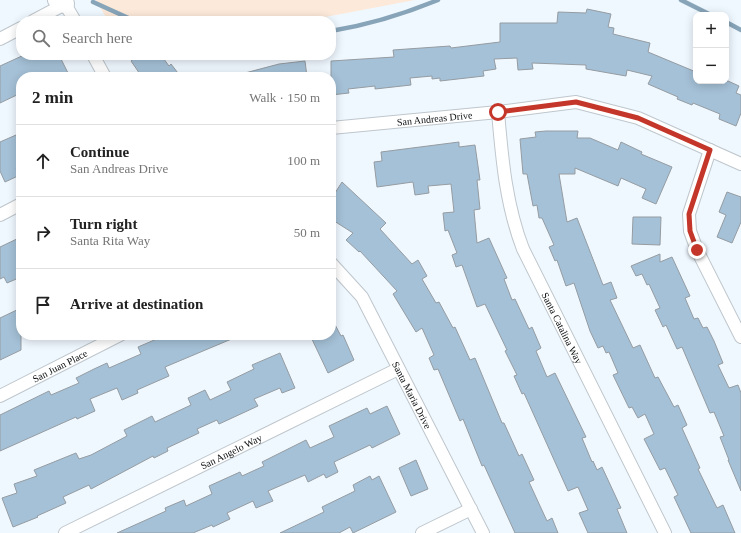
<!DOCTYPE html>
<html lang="en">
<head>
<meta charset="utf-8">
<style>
	:root { --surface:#fff; --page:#f6f6f6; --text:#222; --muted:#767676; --line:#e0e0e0 }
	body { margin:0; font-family:Georgia,serif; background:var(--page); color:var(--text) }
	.controls { position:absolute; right:12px; top:12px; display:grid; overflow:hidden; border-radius:8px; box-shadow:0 2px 10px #0003 }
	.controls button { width:36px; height:36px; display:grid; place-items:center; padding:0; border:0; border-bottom:1px solid var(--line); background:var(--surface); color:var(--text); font:20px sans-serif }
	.stop { position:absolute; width:12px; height:12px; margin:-9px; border:3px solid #c33629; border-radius:50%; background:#fff }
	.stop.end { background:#c33629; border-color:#fff; box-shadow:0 1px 4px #0008 }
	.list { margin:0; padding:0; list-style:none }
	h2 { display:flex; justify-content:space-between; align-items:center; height:52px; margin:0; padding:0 16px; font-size:17px }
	h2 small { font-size:13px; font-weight:400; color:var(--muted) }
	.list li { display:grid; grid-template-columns:26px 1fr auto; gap:12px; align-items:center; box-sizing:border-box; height:72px; padding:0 16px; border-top:1px solid var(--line) }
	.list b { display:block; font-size:15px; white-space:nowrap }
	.list p { margin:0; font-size:13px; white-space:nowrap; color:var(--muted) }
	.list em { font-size:13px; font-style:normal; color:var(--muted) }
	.icon { flex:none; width:22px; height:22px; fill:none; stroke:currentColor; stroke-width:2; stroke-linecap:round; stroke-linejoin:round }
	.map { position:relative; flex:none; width:741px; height:533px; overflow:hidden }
	.search { position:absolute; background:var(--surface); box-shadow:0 2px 10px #0003; left:16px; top:16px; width:320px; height:44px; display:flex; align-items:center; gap:10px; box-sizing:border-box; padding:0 14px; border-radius:16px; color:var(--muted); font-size:15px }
	.panel { position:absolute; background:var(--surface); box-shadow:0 2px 10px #0003; left:16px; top:72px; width:320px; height:268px; border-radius:16px }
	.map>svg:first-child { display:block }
</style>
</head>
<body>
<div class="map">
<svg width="741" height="533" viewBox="0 0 741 533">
	<rect width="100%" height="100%" fill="#f0f8ff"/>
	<!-- commercial -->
	<path fill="#fce9d9" d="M96 0H415L304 21H108Z"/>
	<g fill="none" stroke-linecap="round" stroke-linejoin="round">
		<!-- stream -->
		<path stroke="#87a4b8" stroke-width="4.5" d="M681 0 711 15
			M93 2 135 21
			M726 22 741 30
			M331 31C368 25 404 14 438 0"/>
	</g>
	<!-- building -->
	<path fill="#a5c1d7" stroke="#959ca2" d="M587 9 611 14 608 27 614 28 613 34 650 43 648 52 696 72V81H728L739 86 736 93 741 95V113L736 126 719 119 720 114 693 103 692 105 677 99 678 97 648 84 652 76 627 70 626 76 586 69V65L532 63 533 69 518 70 517 58 494 59 496 69 483 71 484 76 440 81V78L432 79V76L410 78 411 85 375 89V86L348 89 349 93 331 95V61L394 57 393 50 450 46 451 48 500 42V23H557L558 12 586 13Z
		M24 55H59L70 77H21V93L0 103V66Z
		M138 55H161L169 66 171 64 181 77H142L131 61Z
		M305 61 307 77H246L245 73 279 64Z
		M546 131H578L577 138H590L618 150 621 142 642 152 641 154 672 167 656 204 642 198 646 189 621 178 618 186 575 168V174H559L567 222 577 218 603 285 611 282 617 298 610 300 633 348 640 345 655 378 658 377 674 407 678 405 687 425 682 428 700 468 698 469 717 508 723 505 735 533H691L674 497 678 495 665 468 660 470 644 439 654 434 645 414 638 418 632 407 629 408 613 375 618 373 609 352 606 353 603 346 598 348 590 331 574 283 566 286 557 260 555 261 549 247 554 245 542 218H539L537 205 533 206 527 174H523L520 139 536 137 535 132Z
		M16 135 21 145V166L16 168 20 175 5 182 0 171V142Z
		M459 142V147L475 145 480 180H477L480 209 474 210 477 243 489 238 507 278 504 279 512 300 515 299 529 329 532 327 541 348 536 351 547 377 555 373 586 437 582 438 592 462 593 461 597 470 602 467 621 508 617 509 627 533H588L579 513 588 510 578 487 568 491 524 393 522 394 514 376 517 375 505 351 507 350 485 304 477 307 462 265 456 267 452 255 457 253 448 230 445 231 443 213 454 212 451 184 428 186 429 193 415 195 413 182 377 187 374 162 382 161 381 152Z
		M342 182 386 223 380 229 412 264 418 260 427 276 422 279 436 303 439 302 453 328 455 327 470 360 475 358 502 423H504L519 456 522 454 534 480 529 482 547 521 552 518 558 533H515L484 465 482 466 463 419 460 421 438 369 434 370 429 358 434 355 422 328 416 332 393 294 397 291 360 251 359 252 346 240 353 233 331 219V190L335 193Z
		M727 192 741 197V222L732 243 717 237 726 215 719 212Z
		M633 217H661L660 245 632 244Z
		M21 237V277L7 283 4 277 0 279V247Z
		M660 254V262L672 257 690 296 685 298 694 319 698 318 703 328 707 327 714 341 723 363 718 365 729 388 738 385 741 393V491L728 460H729L720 437 724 436 714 412 710 413 682 347 677 349 666 325 663 327 655 310 660 308 649 284 647 285 642 274 636 276 631 266Z
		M21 308V350L0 360V318Z
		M331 317 341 336 343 335 354 360 328 373 310 335H331Z
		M166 335H241L165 367 169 376 137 390 138 393 122 400 117 388 90 399 95 411 77 419 76 417 0 451V415L49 391 51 395 79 383 76 378 94 369 107 363 109 368 141 354 138 347Z
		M280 353 295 388 282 393 280 388 254 399 258 406 219 424 217 420 197 429 199 433 167 448 168 451 154 458 153 456 91 489 89 485 63 497 66 503 37 516 38 517 13 527 2 498 17 493 14 484 37 476 34 470 76 453 79 459 91 455 127 436 124 430 152 416 155 422 191 405 188 398 205 390 210 400 231 390 227 382 254 369 252 365Z
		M387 406 400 434 372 448 370 445 334 462 338 472 326 478 324 474 308 482 305 475 268 491 273 501 256 508 253 501 227 513 230 519 213 527 212 525 193 533H117L166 511 165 508 184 500 186 506 212 494 209 486 240 472 242 476 264 466 262 462 306 440 310 448 334 437 329 426 367 408 370 414Z
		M416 460 428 489 411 496 399 468Z
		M370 476 372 480 379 476 396 512 353 533 350 527 339 533H280L324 512 322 507 355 491 353 485Z"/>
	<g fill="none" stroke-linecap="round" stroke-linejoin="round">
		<!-- street casing -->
		<g stroke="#bfc7cd" stroke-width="14">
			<g id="street">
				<path d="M33 21 65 4 75 21"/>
				<path d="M0 39 21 28"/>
				<path d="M93 55 105 77"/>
				<path id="s1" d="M498 112C502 159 506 205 523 249L665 533"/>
				<path id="s2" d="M331 128 498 112 576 102 638 118 741 164"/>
				<path d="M710 150 689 214 690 231 697 250 741 337"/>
				<path d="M0 215 21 204"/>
				<path id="s3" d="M331 263 362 297 483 533"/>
				<path id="s4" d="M0 396 120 335"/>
				<path id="s5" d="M65 533 398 369"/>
				<path d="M422 533 471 509"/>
			</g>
		</g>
		<!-- secondary casing -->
		<g stroke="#bfc7cd" stroke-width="20">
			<path id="secondary" d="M57 0 65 4 64 0"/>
		</g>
		<!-- street -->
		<use href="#street" stroke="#fff" stroke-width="12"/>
		<!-- secondary -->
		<use href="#secondary" stroke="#fff" stroke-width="18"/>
	</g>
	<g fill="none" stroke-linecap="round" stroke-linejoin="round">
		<!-- route -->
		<path stroke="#c33629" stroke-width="5" d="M498 112 576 102 638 118 710 150 689 214 690 231 697 250"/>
	</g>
	<g text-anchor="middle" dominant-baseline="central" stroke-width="3" stroke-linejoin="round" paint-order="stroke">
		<!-- street labels -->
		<g font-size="10" fill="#090c0e" stroke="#fff">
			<text stroke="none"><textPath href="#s2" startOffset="104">San Andreas Drive</textPath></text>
			<text stroke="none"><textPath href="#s1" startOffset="228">Santa Catalina Way</textPath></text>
			<text stroke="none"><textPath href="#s4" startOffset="67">San Juan Place</textPath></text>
			<text stroke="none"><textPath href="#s3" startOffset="156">Santa Maria Drive</textPath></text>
			<text stroke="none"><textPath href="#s5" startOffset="185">San Angelo Way</textPath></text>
		</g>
	</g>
</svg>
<div class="controls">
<button>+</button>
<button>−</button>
</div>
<div class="stop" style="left:498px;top:112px"></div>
<div class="stop end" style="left:697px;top:250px"></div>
<div class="search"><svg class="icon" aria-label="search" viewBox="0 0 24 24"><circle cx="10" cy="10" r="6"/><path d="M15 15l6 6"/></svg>Search here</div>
<section class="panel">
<h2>2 min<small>Walk · 150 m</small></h2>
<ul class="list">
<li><svg class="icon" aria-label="ahead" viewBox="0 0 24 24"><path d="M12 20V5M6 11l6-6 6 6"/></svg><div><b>Continue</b><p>San Andreas Drive</p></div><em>100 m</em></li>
<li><svg class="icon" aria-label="right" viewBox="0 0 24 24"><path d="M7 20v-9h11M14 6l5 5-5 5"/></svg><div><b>Turn right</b><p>Santa Rita Way</p></div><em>50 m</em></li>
<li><svg class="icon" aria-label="arrive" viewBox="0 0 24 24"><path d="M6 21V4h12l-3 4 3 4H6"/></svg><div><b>Arrive at destination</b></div></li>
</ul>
</section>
</div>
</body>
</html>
